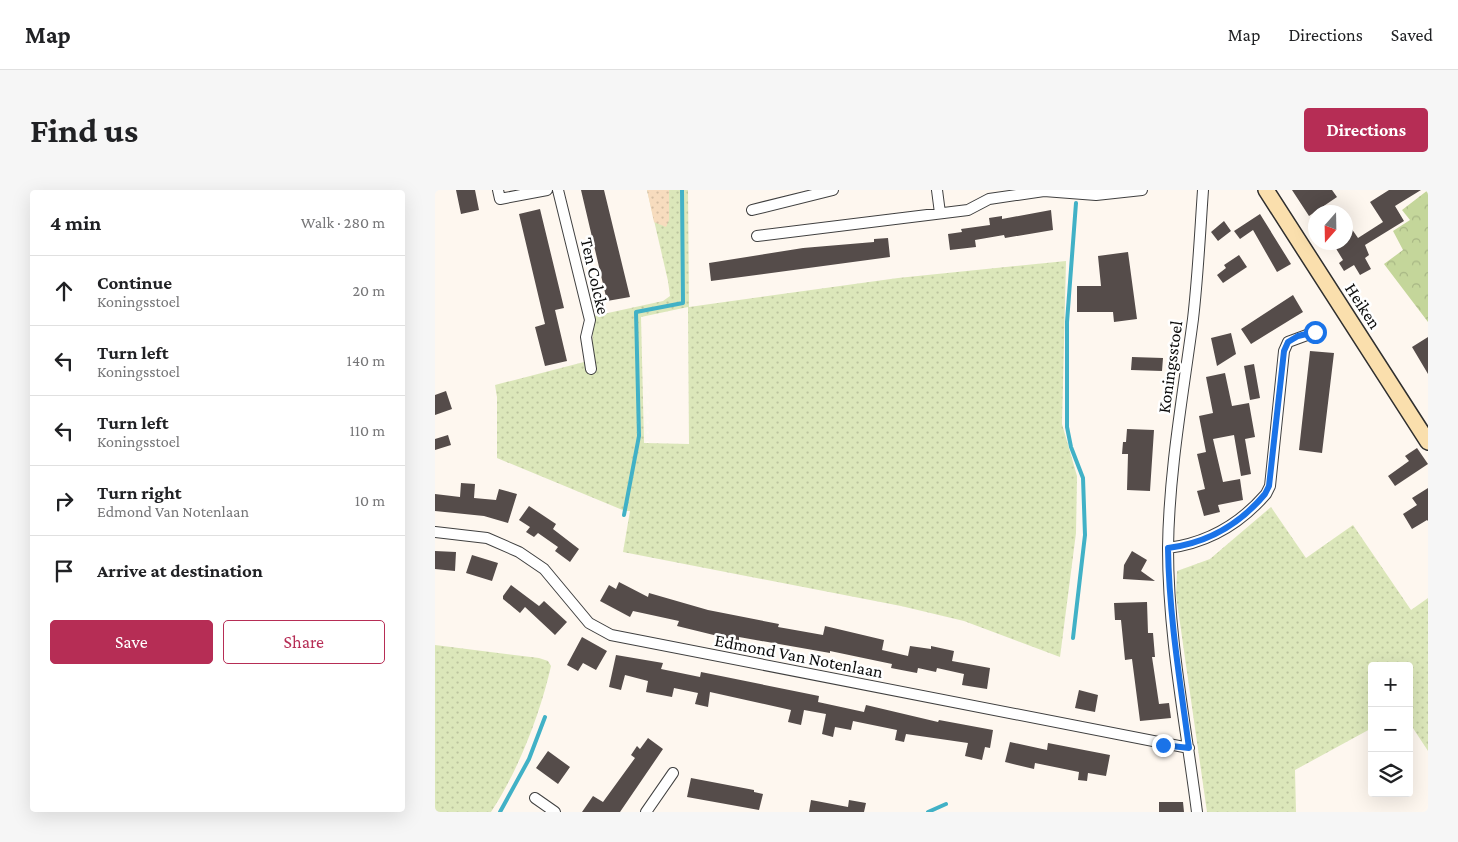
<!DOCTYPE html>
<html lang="en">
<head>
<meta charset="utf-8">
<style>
	:root { --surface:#fff; --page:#f6f6f6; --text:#202124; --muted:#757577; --line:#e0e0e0; --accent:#b62d55 }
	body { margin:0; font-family:"Crimson Pro",serif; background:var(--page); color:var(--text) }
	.controls { position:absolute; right:15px; bottom:15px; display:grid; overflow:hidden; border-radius:5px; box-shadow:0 5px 20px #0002 }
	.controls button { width:45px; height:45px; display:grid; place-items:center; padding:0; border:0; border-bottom:1px solid var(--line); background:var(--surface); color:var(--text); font:25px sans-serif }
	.compass { position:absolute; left:873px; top:15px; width:45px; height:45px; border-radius:50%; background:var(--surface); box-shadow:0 5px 20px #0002; rotate:200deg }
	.stop { position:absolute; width:15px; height:15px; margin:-11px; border:4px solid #1a73e8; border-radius:50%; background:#fff }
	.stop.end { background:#1a73e8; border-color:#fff; box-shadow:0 1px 5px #0008 }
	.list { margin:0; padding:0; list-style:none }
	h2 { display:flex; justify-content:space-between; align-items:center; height:65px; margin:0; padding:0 20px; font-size:21px }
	h2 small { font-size:16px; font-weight:400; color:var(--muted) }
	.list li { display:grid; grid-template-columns:32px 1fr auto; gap:15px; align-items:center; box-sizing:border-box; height:70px; padding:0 20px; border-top:1px solid var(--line) }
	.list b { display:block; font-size:19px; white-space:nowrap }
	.list p { margin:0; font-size:16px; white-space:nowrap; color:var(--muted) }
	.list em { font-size:16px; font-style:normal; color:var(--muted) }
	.actions { display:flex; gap:10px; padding:15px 20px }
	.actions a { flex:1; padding:11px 0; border:1px solid var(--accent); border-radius:5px; text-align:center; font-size:18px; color:var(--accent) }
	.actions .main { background:var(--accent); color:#fff }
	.icon { flex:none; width:28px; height:28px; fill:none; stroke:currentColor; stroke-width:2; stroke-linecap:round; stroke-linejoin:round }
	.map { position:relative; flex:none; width:993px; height:622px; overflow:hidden; border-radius:5px }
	header { display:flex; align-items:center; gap:30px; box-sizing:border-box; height:70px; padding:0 25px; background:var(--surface); border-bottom:1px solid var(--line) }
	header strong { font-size:24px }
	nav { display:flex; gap:28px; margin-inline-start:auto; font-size:18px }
	.intro { display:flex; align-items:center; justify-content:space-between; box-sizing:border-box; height:120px; padding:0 30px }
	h1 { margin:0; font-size:35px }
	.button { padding:12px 22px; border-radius:5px; background:var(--accent); color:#fff; font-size:18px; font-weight:700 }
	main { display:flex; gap:30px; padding:0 30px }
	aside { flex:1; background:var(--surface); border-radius:5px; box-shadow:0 5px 20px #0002 }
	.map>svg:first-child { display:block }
</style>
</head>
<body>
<header>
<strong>Map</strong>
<nav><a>Map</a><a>Directions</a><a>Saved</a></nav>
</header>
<div class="intro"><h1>Find us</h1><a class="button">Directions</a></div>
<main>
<aside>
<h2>4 min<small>Walk · 280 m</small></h2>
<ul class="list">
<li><svg class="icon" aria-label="ahead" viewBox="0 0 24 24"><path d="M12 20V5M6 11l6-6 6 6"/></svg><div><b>Continue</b><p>Koningsstoel</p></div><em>20 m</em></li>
<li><svg class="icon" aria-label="left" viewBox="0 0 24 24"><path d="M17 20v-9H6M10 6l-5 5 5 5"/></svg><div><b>Turn left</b><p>Koningsstoel</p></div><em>140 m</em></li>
<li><svg class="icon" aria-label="left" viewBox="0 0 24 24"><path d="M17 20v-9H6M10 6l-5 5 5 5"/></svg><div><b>Turn left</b><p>Koningsstoel</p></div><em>110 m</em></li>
<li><svg class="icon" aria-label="right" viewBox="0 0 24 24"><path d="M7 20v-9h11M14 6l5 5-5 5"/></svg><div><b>Turn right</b><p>Edmond Van Notenlaan</p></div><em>10 m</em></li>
<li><svg class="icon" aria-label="arrive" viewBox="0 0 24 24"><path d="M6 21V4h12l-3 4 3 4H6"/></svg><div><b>Arrive at destination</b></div></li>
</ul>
<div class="actions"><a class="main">Save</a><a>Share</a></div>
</aside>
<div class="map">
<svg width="993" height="622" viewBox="0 0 993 622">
	<defs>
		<pattern id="grass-dots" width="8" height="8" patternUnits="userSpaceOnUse" patternTransform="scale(1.25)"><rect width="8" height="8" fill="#dce7ba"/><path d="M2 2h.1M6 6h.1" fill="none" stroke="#bcc59f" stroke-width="1.8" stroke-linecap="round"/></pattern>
		<pattern id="forest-crowns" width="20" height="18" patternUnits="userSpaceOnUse" patternTransform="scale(1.25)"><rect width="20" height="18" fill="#c4d69a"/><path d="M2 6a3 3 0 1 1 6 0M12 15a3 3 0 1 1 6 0" fill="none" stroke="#a7b684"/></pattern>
		<pattern id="sand-dots" width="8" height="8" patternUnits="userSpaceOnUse" patternTransform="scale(1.25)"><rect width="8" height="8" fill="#f7dcbe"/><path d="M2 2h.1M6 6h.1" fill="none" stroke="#d3bca2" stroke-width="1.8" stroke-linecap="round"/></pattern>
	</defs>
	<rect width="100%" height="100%" fill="#fef7ef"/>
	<!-- grass -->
	<path fill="url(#grass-dots)" fill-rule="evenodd" d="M212 0H253L254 117 463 88 631 71 627 234 642 286 641 343 625 467 529 431 466 416 188 362 195 321H190L62 268V207L60 195 149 172 152 182 162 181 157 155 159 126 228 111 235 106 233 91ZM253 117 254 254 209 253 206 127Z
		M836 317 871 368 918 335 976 420 993 408V561L974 532V476H937V538L860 580 861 622H772L741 405 742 381 775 369Z
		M0 455 104 468 113 471 116 476C105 525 83 581 56 622H0Z"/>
	<!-- forest -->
	<path fill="url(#forest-crowns)" d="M993 0V132L949 74 968 60 958 41 975 30 967 20Z"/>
	<!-- sand -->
	<path fill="url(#sand-dots)" d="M212 0H234V30L231 37 219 32Z"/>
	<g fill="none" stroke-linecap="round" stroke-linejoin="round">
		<!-- stream -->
		<path stroke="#41b1c6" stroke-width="4" d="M189 325 204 246 201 122 248 113 247 0
			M638 448 650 345 648 288 636 257 632 237V132L641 13
			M65 622 94 569 110 527
			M493 622 511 614"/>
	</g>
	<!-- building -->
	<path fill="#554c4a" d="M21 0H40L44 20 26 24Z
		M146 0H169L195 107 172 111Z
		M857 0H897L902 7 874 26Z
		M954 0H986L960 16 969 31 930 55 934 65 930 68 936 79 925 85 919 75 909 81 904 73 908 70 897 52H910V29L923 48 948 32 935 12Z
		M105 19 129 118 120 120 132 171 110 176 100 137 110 134 84 24Z
		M616 20 618 40 570 48 569 45 540 50 541 57 515 60 513 44 527 42 526 39 555 35 554 28 567 26V29Z
		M825 24 856 74 842 82 818 40 805 49 799 41Z
		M789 31 796 41 783 51 776 42Z
		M453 48 455 67 276 91 274 73 368 58 439 52V49Z
		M693 62 702 129 679 132 678 122H642V96H666L663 66Z
		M804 65 812 77 788 93 782 85 791 78 789 75Z
		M858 105 868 122 816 154 806 139Z
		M796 143 801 164 782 176 776 148Z
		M993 147V184L977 157Z
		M875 161 899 163 887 263 864 260Z
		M697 167 728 168 727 181 696 180Z
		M819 174 825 208 815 210 809 176Z
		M790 183 797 216 814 213 820 247 810 249 816 284 806 286 799 245 778 249 788 292 805 289 808 310 783 315 785 322 769 326 762 301 770 299 762 264 771 262 764 226 778 223 771 187Z
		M11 201 17 219 0 225V205Z
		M692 239 719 240 715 301 692 300 693 264H687L688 252H691Z
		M13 245 16 255 0 260V249Z
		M982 258 993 274 960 296 953 286 974 271 970 266Z
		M26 293 40 294 39 308 61 310 64 299 82 304 73 333 49 326 0 321V304L25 307Z
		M993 298V331L992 330 977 339 968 324 982 315 977 308Z
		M94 316 121 334 118 339 144 359 135 372 120 361 123 357 103 343 99 347 91 342 95 337 84 330Z
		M0 361 21 362 20 381 0 379Z
		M697 361 712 370 706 381 720 391 688 389 689 375Z
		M37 365 63 373 57 391 31 383Z
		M184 392 213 407 214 403 273 420 344 434 343 437 388 445 390 436 449 450 447 460 473 466 475 456 496 459V456L519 461 517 471 555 478 552 499 527 495 529 484 502 478 501 482 483 478 482 483 456 478 457 474 395 461V463L304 447V451L291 448 242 436 244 431 198 421 195 427 165 411 174 395 181 399Z
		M76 395 104 416 109 411 132 432 120 445 90 417 85 423 68 409V406Z
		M712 412 713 443H718L720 467H717L724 514 734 513 736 528 705 531 697 469 690 470 686 430H680L679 413Z
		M147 447 172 461 161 480 148 473 143 481 132 475Z
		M181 465 228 473 226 479 265 487 266 482 384 506 383 512 429 522 431 515 503 532 504 530 558 540 555 558 550 557 547 570 530 566 533 553 471 544 469 552 460 550 462 540 418 531 416 540 400 537 398 547 387 544 391 524 369 520 366 535 353 532 356 520 275 502 273 517 260 514 263 503 239 498 237 507 211 502 213 491 190 485 186 500 174 497Z
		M644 500 663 505 660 522 640 518Z
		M213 548 228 559 185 622H147L158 606 168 612 200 568 196 565 202 556 205 559Z
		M575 552 612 560 613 553 675 565 671 586 653 583 652 591 643 590 644 582 600 573 599 579 570 572Z
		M113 561 135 577 123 594 101 578Z
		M256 588 319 600V602L328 604 324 620 252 607Z
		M376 610 413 617 414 610 431 613 429 622H374Z
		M724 612H748L749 622H724Z"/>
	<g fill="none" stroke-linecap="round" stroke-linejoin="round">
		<!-- street casing -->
		<g stroke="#404040" stroke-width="12">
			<path id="street" d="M63 0 65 9 112 0
				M123 0 155 130 151 147 156 179
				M502 0 505 23
				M317 20 398 0
				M322 46 533 20 554 9 609 1 661 5 707 0
				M0 342 52 348 84 362 109 379 154 433 176 445 754 558
				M733 358C772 353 805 334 831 304L835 296 849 161 853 152 880 142
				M100 608 120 622
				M211 622 238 583
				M762 622C751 535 733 447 733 358 734 281 748 205 758 129 763 86 765 43 768 0"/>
		</g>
		<!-- secondary casing -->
		<g stroke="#2f2f2f" stroke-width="18">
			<path id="secondary" d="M831 0 993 252"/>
		</g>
		<!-- street -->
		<use href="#street" stroke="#fff" stroke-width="10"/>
		<!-- secondary -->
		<use href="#secondary" stroke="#fadfad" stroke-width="15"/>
	</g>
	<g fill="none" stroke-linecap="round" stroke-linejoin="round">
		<!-- route -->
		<path stroke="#1a73e8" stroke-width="6" d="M728 555 754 558C745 491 734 425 733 358 772 353 805 334 830 304L834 296 849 161 853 152 863 146 880 142"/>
	</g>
	<g text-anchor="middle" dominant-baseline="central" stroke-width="5" stroke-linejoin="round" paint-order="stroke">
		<!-- street labels -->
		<g font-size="18" fill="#0d0d0d" stroke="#fff">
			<text transform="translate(160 86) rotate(77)">Ten Colcke</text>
			<text transform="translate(928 116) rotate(57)">Heiken</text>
			<text transform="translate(735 177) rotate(-82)">Koningsstoel</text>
			<text transform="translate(364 466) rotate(11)">Edmond Van Notenlaan</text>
		</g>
	</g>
</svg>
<div class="controls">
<button>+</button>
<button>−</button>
<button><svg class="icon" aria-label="layers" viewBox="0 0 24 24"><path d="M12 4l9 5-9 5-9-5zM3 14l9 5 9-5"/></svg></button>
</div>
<svg class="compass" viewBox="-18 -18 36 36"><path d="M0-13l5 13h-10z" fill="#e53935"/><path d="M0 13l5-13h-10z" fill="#757577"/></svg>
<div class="stop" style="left:880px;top:142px"></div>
<div class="stop end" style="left:728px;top:555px"></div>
</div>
</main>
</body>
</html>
